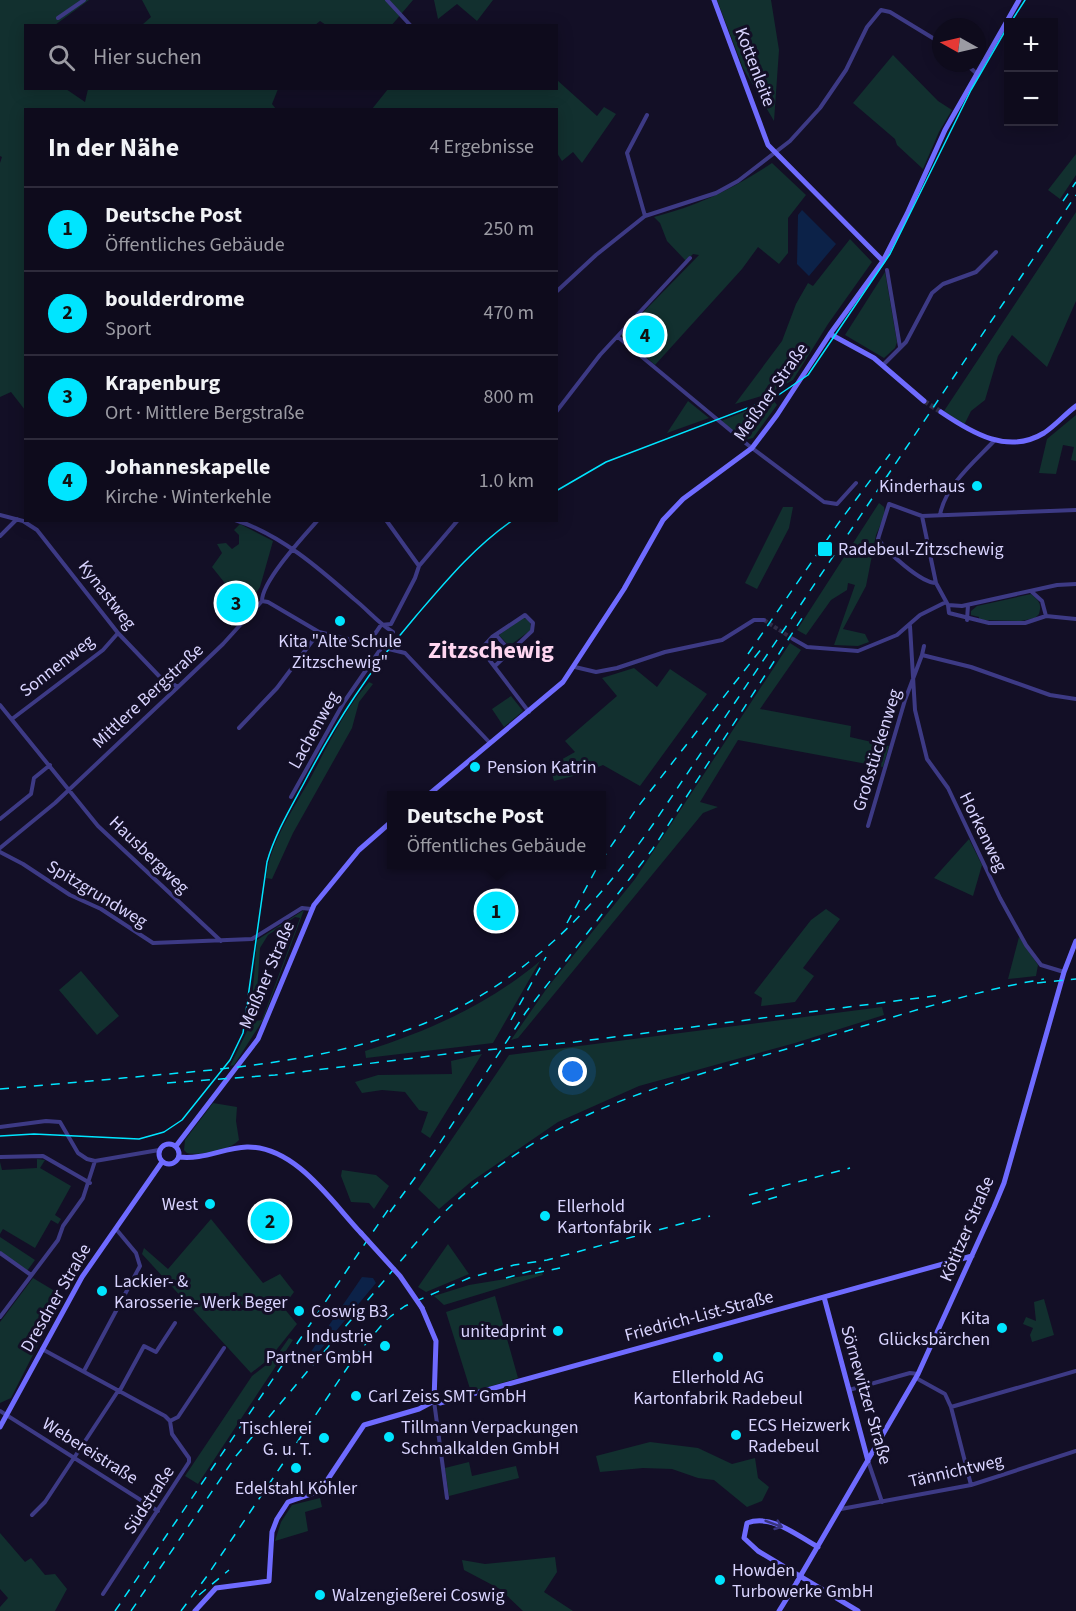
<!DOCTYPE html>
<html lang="de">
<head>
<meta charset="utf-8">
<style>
	:root { --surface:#0e0b1c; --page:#1c1929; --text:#f1f3f6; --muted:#9b9ba3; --line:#2e2b3b; --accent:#00e5ff }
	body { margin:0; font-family:"Source Sans 3",sans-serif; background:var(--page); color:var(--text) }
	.controls { position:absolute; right:18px; top:18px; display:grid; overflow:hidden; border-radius:0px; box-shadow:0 3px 15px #0003 }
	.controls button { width:54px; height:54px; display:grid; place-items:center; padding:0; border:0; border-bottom:2px solid var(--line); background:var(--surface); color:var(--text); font:30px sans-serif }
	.compass { position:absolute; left:932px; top:18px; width:54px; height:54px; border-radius:50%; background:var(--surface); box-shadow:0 3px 15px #0003; rotate:278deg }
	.you { position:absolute; left:573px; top:1072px; width:21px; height:21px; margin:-15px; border:4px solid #fff; border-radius:50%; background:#1a73e8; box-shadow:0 0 0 9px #1a73e833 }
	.badge { display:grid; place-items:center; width:39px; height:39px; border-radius:50%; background:var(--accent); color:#111; font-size:20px; font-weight:700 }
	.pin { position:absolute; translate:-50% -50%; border:3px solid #fff; box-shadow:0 2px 6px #0006 }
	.popup { position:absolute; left:387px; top:791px; width:219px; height:78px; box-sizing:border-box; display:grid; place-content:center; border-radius:0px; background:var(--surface); filter:drop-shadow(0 2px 4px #0005); font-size:20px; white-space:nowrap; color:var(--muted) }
	.popup b { font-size:22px; color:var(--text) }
	.popup::after { content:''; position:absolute; left:50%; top:100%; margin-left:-12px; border:12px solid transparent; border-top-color:var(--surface) }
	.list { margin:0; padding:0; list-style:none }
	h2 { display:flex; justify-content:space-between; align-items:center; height:78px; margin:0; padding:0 24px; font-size:26px }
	h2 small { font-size:20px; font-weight:400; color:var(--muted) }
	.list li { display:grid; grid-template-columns:39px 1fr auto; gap:18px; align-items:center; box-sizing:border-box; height:84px; padding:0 24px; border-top:2px solid var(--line) }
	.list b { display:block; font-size:22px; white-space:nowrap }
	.list p { margin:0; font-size:20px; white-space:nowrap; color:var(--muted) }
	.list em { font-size:20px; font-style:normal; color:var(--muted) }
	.icon { flex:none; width:33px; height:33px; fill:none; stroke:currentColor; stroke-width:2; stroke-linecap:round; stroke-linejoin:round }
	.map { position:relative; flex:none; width:1076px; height:1611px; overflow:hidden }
	.search { position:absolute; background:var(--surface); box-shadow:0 3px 15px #0003; left:24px; top:24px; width:534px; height:66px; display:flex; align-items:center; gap:15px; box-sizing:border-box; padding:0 21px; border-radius:0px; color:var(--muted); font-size:22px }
	.panel { position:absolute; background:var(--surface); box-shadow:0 3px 15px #0003; left:24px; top:108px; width:534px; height:414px; border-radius:0px }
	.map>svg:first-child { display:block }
</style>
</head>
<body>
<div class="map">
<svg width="1076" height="1611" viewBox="0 0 1076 1611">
	<rect width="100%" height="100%" fill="#130f26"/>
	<!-- green -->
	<path fill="#12302f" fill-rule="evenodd" d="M0 0H89L55 25 26 26V88L66 89 85 102 88 89H278L272 104 276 109 26 110 25 410 11 392 0 397V163L2 157 0 156Z
		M142 0H413L391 26 326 25 320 21 314 26 142 25 151 17Z
		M434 0H493L477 21 457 4 438 19Z
		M717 0H771L779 50 774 121 743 68Z
		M893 55 938 101 952 110 939 132 923 169 897 145 895 139 853 103Z
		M557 80 597 116 604 107 616 114 582 163 573 152 562 161 557 153 556 110 372 109 388 89 534 90 556 88Z
		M1076 154V175L1060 199 1048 190Z
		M772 163 806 195 788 218V253L779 264 758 247 742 269 655 365 621 335 699 255 693 254 686 261 667 241 660 223 654 217C697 206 735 188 772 163Z
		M1076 212V301L1047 367 1012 335 998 356 985 400 971 411 964 425 944 411Z
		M850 239 872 262 828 324 793 380 768 394 735 404 782 341 796 304 808 283 813 286Z
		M885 272 897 342 895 348 884 358 845 335Z
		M773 400 777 405 753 438 745 440 721 421Z
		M688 401 709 418 667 433Z
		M1076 415V461L1071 460 1074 447 1063 445 1056 474 1039 473 1047 439Z
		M879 503 884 507 885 514 876 535 866 586 843 629 865 634 869 642 858 646 834 645 855 585 848 583 847 590 831 600 806 635 797 630Z
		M783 507H793L789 528 757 589 745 583Z
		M240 524 273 541 260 587 253 598 228 587 212 567 222 553 217 544 226 543 232 549 239 544V535L234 530Z
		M1031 594C1039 601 1042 603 1039 614L1035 618 1021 621 979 620V617L971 615V611L977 606Z
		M522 617 530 621 531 630 509 646 499 635Z
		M790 643 801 650 760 709 851 726 850 737 889 746 883 767 738 740 700 802 718 807 703 813 518 1038 511 1040 547 988 635 879Z
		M634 668 657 687 670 669 707 694 640 786 603 765 581 774 554 781 550 766 575 752 565 741 617 696 602 678Z
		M369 682 373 684 359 702 352 728 293 833 272 879 266 878C270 843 292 811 309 781 327 747 344 710 369 682Z
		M511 696 523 711 504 727 492 709Z
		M969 839 982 865 973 896 934 878Z
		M826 909 840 919 803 968 814 976 795 1002 761 1006 762 998 754 993 811 920Z
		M304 910 263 1020 234 1065 230 1066 250 1025 257 940ZM295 917 300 918 262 1020 255 1021 260 948 268 935Z
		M1019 937 1038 965 1036 976 1008 979Z
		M540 961 493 1043 366 1058 365 1051C429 1031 489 1004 540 961Z
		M81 971 119 1016 97 1035 59 990Z
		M882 1007 884 1015 795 1043 639 1086 558 1122 472 1181 439 1209 418 1189 509 1055Z
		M482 1054 430 1138 421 1132 428 1112 419 1110 405 1092 382 1090 362 1093 355 1082 378 1075 452 1074 451 1061Z
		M213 1103 237 1107 236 1121 239 1140C229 1151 200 1156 187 1153L184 1150 185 1140Z
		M37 1159 45 1160 40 1168 71 1186 55 1215 61 1219 58 1224 51 1220 35 1248 3 1229 0 1234V1162L2 1170 37 1168Z
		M342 1170 376 1175 389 1186 374 1209 369 1203 351 1202 341 1176Z
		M211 1219 263 1283 280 1274 294 1292 283 1307 297 1324 269 1359 251 1373 142 1254 144 1248 168 1269Z
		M0 1237 35 1260 27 1271 0 1253Z
		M448 1244 469 1274 426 1292 418 1287Z
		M542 1273 543 1275 444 1305 434 1296 469 1285Z
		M33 1278 63 1296 11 1398 0 1403V1322Z
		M495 1296 518 1378 471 1392 446 1312Z
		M1044 1299 1054 1335 1032 1342 1030 1335 1033 1328 1023 1324 1026 1317 1036 1321 1034 1302Z
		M289 1338 293 1340 198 1484 185 1476 252 1376 275 1358Z
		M650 1442 698 1448 732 1464 755 1458 758 1478 769 1487 762 1501 747 1507 714 1480 698 1478 672 1469 643 1468 600 1472 596 1456Z
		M469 1462 472 1476 516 1466 519 1478 449 1496 445 1468Z
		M320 1498 322 1507 305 1512 308 1531 275 1541 281 1522 292 1505Z
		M0 1533 25 1562 31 1558 45 1575 55 1574 67 1589 55 1611H0V1607L8 1598 0 1589Z
		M555 1557 557 1572 544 1592 573 1611H523L500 1589 464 1570 462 1560 485 1564Z"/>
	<!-- water -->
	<path fill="#0c2248" d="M802 210 836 244 809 276 797 264 798 215Z
		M362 1277 373 1278 376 1283 311 1361 306 1359Z"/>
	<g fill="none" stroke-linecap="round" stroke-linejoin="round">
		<!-- street-tunnel -->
		<path stroke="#312d47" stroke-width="4" stroke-dasharray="4 2" stroke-linecap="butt" d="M764 620 793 639"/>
		<!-- secondary-tunnel -->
		<path stroke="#312d47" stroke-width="5" stroke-dasharray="5 2.5" stroke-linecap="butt" d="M924 401 941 412"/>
		<!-- street -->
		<path stroke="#3d3a85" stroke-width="4" d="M387 0 411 26
			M58 18 84 0
			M965 63 976 73
			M645 216 627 153 647 115
			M887 270 900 347
			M556 292 596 255 645 216 716 193 738 181 790 141 820 108 846 70 867 27 881 10 890 12 941 43
			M618 337 748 445 824 502 837 504 856 483
			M883 365 906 342 932 293 943 284 976 272 996 252
			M556 412 600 355 690 258
			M0 515 23 521 37 530 118 633 159 676 178 687
			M940 515C945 486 974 462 994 441
			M922 516 936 583 948 605 949 613 989 623H1025L1046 616 1076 619
			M235 520C280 534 320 569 354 599 368 610 378 623 393 632
			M386 520 419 566
			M0 536 17 519
			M936 583C921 583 887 552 878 539L889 504 922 516 1076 510
			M1032 592 1042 601 1046 616
			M262 601 268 602 319 632 405 653 490 743
			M948 605 962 606 1057 585 1076 584
			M967 620 968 605
			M910 626 915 710 927 759 948 788 1000 898 1026 945 1041 965 1064 972
			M496 635 509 650
			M793 639 807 647 858 651 897 635 920 615 946 602
			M368 644 381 625 391 624 415 578 419 566 458 520
			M924 646 922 655 971 667 1050 695 1076 699
			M495 666 532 631 533 623 525 615 492 637 481 649 529 712
			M575 667 596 672 617 668 665 652 722 640 754 620H764
			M0 705 98 826 221 941
			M12 719 103 650 118 633
			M239 728 277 688 319 632
			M291 797 344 702 382 647
			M0 819 31 794 34 778 50 765
			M868 826 905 700 922 655
			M0 848 55 803 178 687 223 644 262 601C262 581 303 537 318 520
			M0 852 23 864 70 895 101 909 153 943 252 939 302 908 311 909
			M0 1127 46 1121 60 1122 78 1153 87 1159 95 1161 159 1150
			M0 1157 43 1156 90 1183
			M0 1253 31 1275
			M0 1317 58 1240 63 1226 83 1198 95 1161
			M42 1349 165 1416 170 1421 172 1434 189 1458V1462L103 1594
			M84 1371 140 1266 136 1253 116 1229
			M916 1378 945 1394 951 1407 1076 1371
			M849 1390 910 1373 918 1374
			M119 1392 144 1346 156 1352 175 1323
			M434 1401 447 1498
			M951 1407 971 1485
			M0 1411 158 1511
			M170 1421 178 1417 224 1348
			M868 1461 882 1502
			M841 1509 971 1485 1076 1451
			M32 1515 45 1502 118 1391"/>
		<!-- secondary -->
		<path stroke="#6f6bff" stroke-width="5" d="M714 0 768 145 883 261
			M830 334 874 358 924 401
			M941 412C972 433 1008 455 1044 433 1056 425 1065 414 1076 406
			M427 796 563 682 624 589 663 520 683 499 752 448 777 415 830 334 883 261 907 214 945 130 1019 0
			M159 1154a10 10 0 1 1 20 0a10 10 0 1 1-20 0Z
			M176 1146 258 1039 314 905 359 850 391 822
			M179 1157C203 1160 223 1148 247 1147 295 1146 331 1201 361 1233
			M824 1297 868 1461
			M422 1308 436 1341 434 1401
			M434 1401 440 1403 972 1256
			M0 1427 82 1277 162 1162
			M818 1547C796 1535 772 1514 747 1523L744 1538 758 1551 858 1611
			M801 1575 918 1374 994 1207 1004 1183 1064 972 1076 941
			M195 1611 216 1588 269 1581 272 1532 277 1519 288 1502 320 1491 364 1425 419 1409 434 1401
			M779 1611 797 1582"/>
		<!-- tram -->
		<path stroke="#00e5ff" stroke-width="1.5" d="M1011 22 1025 0
			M556 491 606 462 774 398 808 375 890 254 971 90 1008 26
			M0 1136 34 1134 139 1139 164 1132 182 1120 230 1060 243 1033 267 862C275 834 290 809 304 783 337 720 369 671 416 616 446 581 474 547 513 520"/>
		<!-- rail -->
		<path stroke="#00e5ff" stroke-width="1.5" stroke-dasharray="9 8" stroke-linecap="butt" d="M1063 201 1076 182
			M748 654 840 521 890 454
			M601 861 637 808 762 648
			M567 923 599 864
			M1037 983 1076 979
			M511 1020 546 957
			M167 1083 275 1075 463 1052 575 1042 942 995
			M0 1089C56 1084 112 1079 168 1074 296 1063 427 1046 530 961 580 922 618 874 654 823L1076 195
			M749 1195 850 1168
			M752 1204 783 1195
			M390 1212 436 1149 526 1012 652 850 806 612
			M535 1273 560 1268
			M506 1278 541 1268
			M199 1595 229 1570
			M115 1611 392 1204
			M131 1611 236 1456 426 1231C543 1106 665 1086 820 1039 895 1017 968 992 1044 979
			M181 1611 207 1576 356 1355 387 1319 405 1306 469 1278 514 1265 547 1260 710 1216"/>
		<!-- secondary-bridge -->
		<path stroke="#6f6bff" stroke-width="5" d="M361 1233 400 1276 422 1308
			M797 1582 801 1575"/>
	</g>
	<!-- one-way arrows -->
	<defs><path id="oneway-shaft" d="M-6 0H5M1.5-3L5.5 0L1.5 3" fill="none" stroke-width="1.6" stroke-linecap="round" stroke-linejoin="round" transform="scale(1.5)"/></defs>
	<use stroke="#38347d" href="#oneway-shaft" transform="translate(774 1524) rotate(21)"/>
	<!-- markers -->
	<g fill="#00e5ff" stroke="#130f26" stroke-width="2">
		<circle cx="977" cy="486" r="6"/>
		<rect x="817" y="541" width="16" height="16" rx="3"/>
		<circle cx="340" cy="621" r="6"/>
		<circle cx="475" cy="767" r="6"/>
		<circle cx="210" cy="1204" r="6"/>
		<circle cx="545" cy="1216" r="6"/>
		<circle cx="102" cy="1291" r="6"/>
		<circle cx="299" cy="1311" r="6"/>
		<circle cx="1002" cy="1328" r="6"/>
		<circle cx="558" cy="1331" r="6"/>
		<circle cx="385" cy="1346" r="6"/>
		<circle cx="718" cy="1357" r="6"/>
		<circle cx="356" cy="1396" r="6"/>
		<circle cx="736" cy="1435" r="6"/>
		<circle cx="389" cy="1437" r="6"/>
		<circle cx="324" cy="1438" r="6"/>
		<circle cx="296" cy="1468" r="6"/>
		<circle cx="720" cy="1580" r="6"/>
		<circle cx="320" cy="1595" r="6"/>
	</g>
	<g text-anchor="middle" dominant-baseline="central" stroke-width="6" stroke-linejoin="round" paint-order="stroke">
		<!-- street labels -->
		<g font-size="18" fill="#d9d4ff" stroke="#130f26">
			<text transform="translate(755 67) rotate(69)">Kottenleite</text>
			<text transform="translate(771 392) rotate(-55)">Meißner Straße</text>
			<text transform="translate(107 595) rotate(52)">Kynastweg</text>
			<text transform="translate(57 666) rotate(-38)">Sonnenweg</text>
			<text transform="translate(148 696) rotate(-43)">Mittlere Bergstraße</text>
			<text transform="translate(314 730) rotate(-61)">Lachenweg</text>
			<text transform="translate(877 750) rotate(-73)">Großstückenweg</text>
			<text transform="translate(983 832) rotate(64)">Horkenweg</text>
			<text transform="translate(149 855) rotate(44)">Hausbergweg</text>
			<text transform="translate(97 894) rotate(31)">Spitzgrundweg</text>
			<text transform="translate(267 975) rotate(-67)">Meißner Straße</text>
			<text transform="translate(967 1229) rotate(-67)">Kötitzer Straße</text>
			<text transform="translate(56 1298) rotate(-60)">Dresdner Straße</text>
			<text transform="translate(699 1316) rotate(-15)">Friedrich-List-Straße</text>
			<text transform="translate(866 1395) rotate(74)">Sörnewitzer Straße</text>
			<text transform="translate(90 1451) rotate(32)">Webereistraße</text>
			<text transform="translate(956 1471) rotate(-13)">Tännichtweg</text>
			<text transform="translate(149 1500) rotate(-57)">Südstraße</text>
		</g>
		<!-- poi labels -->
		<g font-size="18" fill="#d9d4ff" stroke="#130f26" text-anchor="start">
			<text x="965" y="486" text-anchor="end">Kinderhaus</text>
			<text x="838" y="549">Radebeul-Zitzschewig</text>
			<text x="340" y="641" text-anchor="middle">Kita "Alte Schule<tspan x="340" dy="21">Zitzschewig"</tspan></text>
			<text x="487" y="767">Pension Katrin</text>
			<text x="198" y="1204" text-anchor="end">West</text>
			<text x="557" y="1206">Ellerhold<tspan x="557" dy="21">Kartonfabrik</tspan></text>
			<text x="114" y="1281">Lackier- &amp;<tspan x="114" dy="21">Karosserie- Werk Beger</tspan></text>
			<text x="311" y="1311">Coswig B3</text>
			<text x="990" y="1318" text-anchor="end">Kita<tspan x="990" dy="21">Glücksbärchen</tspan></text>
			<text x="546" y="1331" text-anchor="end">unitedprint</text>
			<text x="373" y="1336" text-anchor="end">Industrie<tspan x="373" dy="21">Partner GmbH</tspan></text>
			<text x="718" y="1377" text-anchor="middle">Ellerhold AG<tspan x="718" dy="21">Kartonfabrik Radebeul</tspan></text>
			<text x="368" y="1396">Carl Zeiss SMT GmbH</text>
			<text x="748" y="1425">ECS Heizwerk<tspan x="748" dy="21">Radebeul</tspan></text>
			<text x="401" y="1427">Tillmann Verpackungen<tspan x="401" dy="21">Schmalkalden GmbH</tspan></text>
			<text x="312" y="1428" text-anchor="end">Tischlerei<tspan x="312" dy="21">G. u. T.</tspan></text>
			<text x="296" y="1488" text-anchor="middle">Edelstahl Köhler</text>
			<text x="732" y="1570">Howden<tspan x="732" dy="21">Turbowerke GmbH</tspan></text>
			<text x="332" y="1595">Walzengießerei Coswig</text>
		</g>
		<!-- district labels -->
		<g font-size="24" font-weight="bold" fill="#ffd6f0" stroke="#130f26">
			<text x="491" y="650">Zitzschewig</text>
		</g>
	</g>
</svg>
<div class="controls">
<button>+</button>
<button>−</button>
</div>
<svg class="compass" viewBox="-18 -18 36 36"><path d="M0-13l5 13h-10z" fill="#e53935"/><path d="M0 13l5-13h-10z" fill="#9b9ba3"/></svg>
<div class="you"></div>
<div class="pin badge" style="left:496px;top:911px">1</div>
<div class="popup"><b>Deutsche Post</b>Öffentliches Gebäude</div>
<div class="pin badge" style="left:270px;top:1221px">2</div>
<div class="pin badge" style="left:236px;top:603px">3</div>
<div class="pin badge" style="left:645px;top:335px">4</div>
<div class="search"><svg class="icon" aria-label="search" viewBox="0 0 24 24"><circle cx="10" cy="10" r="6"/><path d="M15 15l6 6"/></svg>Hier suchen</div>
<section class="panel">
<h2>In der Nähe<small>4 Ergebnisse</small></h2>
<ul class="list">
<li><span class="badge">1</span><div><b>Deutsche Post</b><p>Öffentliches Gebäude</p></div><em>250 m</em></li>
<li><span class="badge">2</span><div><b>boulderdrome</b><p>Sport</p></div><em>470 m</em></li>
<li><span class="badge">3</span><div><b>Krapenburg</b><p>Ort · Mittlere Bergstraße</p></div><em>800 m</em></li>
<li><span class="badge">4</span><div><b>Johanneskapelle</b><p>Kirche · Winterkehle</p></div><em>1.0 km</em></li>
</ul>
</section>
</div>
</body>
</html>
